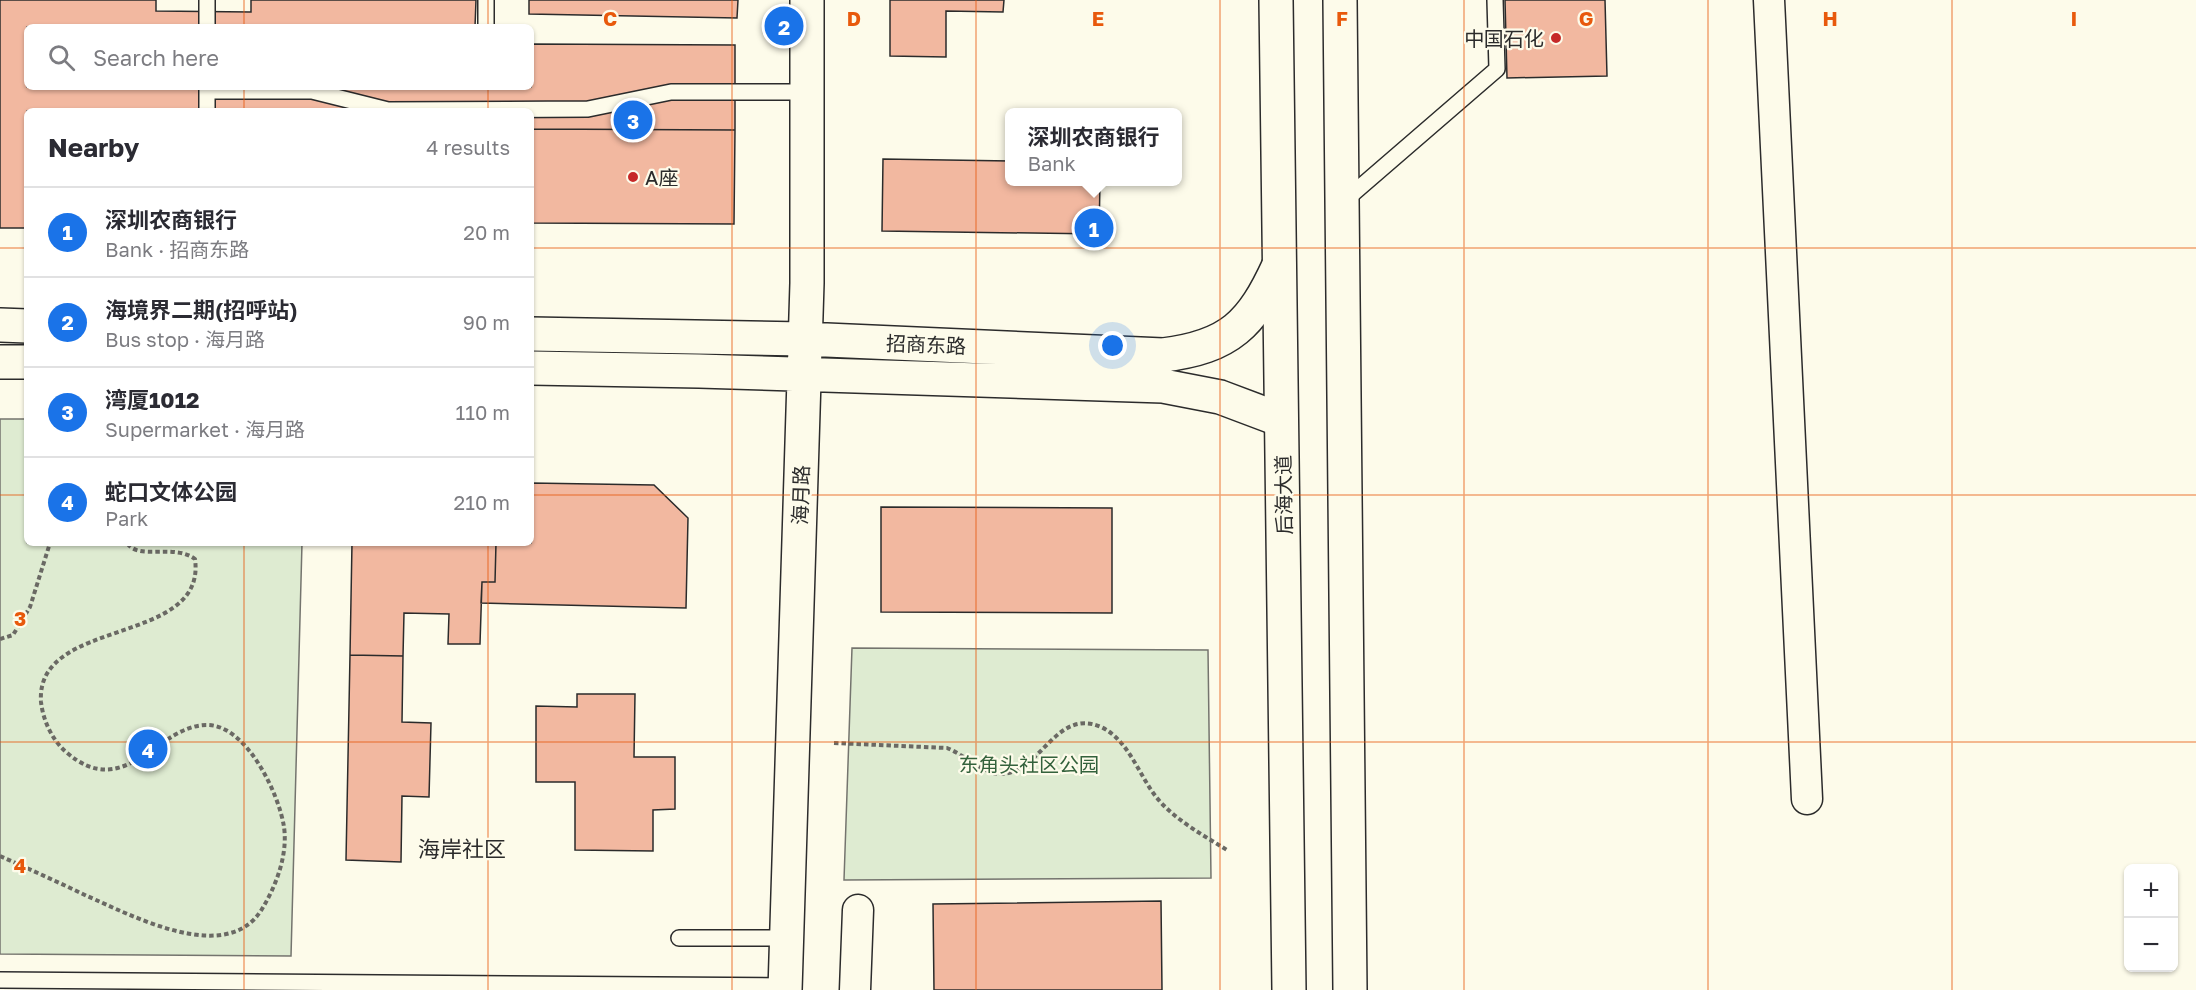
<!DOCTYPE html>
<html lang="en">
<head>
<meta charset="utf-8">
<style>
	:root { --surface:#fff; --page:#f7f7f7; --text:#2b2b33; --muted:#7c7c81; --line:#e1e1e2; --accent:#1a73e8 }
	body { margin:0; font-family:"Golos Text","Noto Sans SC",sans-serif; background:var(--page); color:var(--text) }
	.controls { position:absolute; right:18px; bottom:18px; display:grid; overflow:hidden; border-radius:9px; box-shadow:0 2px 4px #0004 }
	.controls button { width:54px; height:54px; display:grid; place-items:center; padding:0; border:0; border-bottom:2px solid var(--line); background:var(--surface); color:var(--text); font:30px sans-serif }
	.you { position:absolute; left:1113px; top:346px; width:21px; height:21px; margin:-15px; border:4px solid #fff; border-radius:50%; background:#1a73e8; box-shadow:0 0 0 9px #1a73e833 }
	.badge { display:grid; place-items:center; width:39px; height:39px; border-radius:50%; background:var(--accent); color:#fff; font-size:20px; font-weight:700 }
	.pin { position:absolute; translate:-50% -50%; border:3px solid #fff; box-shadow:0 2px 6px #0006 }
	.popup { position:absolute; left:1005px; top:108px; width:177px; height:78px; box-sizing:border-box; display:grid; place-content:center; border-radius:9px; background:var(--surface); filter:drop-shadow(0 2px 4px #0005); font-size:20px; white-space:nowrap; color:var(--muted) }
	.popup b { font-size:22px; color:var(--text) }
	.popup::after { content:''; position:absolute; left:50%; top:100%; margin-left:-12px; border:12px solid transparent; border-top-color:var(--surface) }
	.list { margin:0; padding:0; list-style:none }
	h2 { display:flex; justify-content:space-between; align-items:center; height:78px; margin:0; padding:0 24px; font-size:26px }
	h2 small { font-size:20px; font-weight:400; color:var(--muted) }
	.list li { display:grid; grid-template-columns:39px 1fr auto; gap:18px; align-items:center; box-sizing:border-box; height:90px; padding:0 24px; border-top:2px solid var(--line) }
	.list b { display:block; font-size:22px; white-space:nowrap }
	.list p { margin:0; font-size:20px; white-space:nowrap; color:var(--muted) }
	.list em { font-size:20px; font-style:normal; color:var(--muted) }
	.icon { flex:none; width:33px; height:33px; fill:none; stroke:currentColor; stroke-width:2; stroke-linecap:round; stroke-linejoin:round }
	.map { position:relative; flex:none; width:2196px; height:990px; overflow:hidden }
	.search { position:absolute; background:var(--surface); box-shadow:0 2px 4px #0004; left:24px; top:24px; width:510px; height:66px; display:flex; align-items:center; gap:15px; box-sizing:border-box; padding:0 21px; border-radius:9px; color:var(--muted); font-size:22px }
	.panel { position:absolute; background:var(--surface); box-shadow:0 2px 4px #0004; left:24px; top:108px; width:510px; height:438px; border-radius:9px }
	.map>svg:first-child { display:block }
</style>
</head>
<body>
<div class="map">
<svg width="2196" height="990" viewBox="0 0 2196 990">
	<rect width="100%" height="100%" fill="#fdfbea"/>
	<!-- green -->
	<path fill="#deebd1" stroke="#74746e" stroke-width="1.5" d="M0 419H27V543H302L291 956 0 954Z
		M852 648 1208 650 1211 878 844 880Z"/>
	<!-- building -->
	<path fill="#f2b8a0" stroke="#2b2b2b" stroke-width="1.5" d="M0 0H156V11L251 12V0H476L475 27H27V87H531V44L735 45V130L531 129V111H27V228H0Z
		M529 0H738L737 18 529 14Z
		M890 0H1004L1003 12 946 11V57L890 56Z
		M1505 0H1605L1607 76 1507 78Z
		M531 129 735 130 734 224 531 223Z
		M883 159 1010 161V182H1100L1099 234 882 231Z
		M531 483 654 485 688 518 686 608 481 603 482 582H495L496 543H531Z
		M881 507 1112 508V613L881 612Z
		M352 543H496L495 582H482L480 644H448L449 614 404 613 403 656 350 655Z
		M350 655 403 656 402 722 431 723 429 797 402 796 401 862 346 860Z
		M577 694H635L634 757H675V809L653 810V851L575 850V782H536V706L577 707Z
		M1161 901 1162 990H934L933 904Z"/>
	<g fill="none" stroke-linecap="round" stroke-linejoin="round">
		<!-- service casing -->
		<g stroke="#2b2b2b" stroke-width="18">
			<path id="service" d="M486 25V0
				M207 27V0
				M207 91H312L388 110 588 109 671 92H807
				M207 111V87
				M1343 202 1497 69 1495 0
				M679 938H786
				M0 980 785 986"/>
		</g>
		<!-- minor casing -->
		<g stroke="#2b2b2b" stroke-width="33">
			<path id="minor" d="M1769 0 1807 799
				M855 990 858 910"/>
		</g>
		<!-- tertiary casing -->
		<g stroke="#2b2b2b" stroke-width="36">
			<path id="tertiary" d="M0 325 27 326
				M531 334 804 339 1163 355C1230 347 1252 324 1279 265
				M0 362H27
				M531 368 699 371 1163 386 1220 397 1281 420
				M785 990 807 283V0"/>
		</g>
		<!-- primary casing -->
		<g stroke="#2b2b2b" stroke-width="36">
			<path id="primary" d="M1276 0 1289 990
				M1340 0 1350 990"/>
		</g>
		<!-- path -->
		<path stroke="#6a6964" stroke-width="4" stroke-dasharray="4.5 3" stroke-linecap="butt" d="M0 639 13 635 30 607 50 543
			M834 743 947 748C963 754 984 774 1000 774 1041 774 1055 707 1101 727 1129 740 1139 776 1157 798 1175 820 1203 835 1227 850
			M0 856C29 869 58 882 87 896 131 915 227 967 262 909 276 886 288 855 284 827 279 794 247 726 208 725 157 724 126 804 66 752 52 740 43 720 41 702 35 616 207 647 195 559 173 543 139 561 127 543"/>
		<!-- service -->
		<use href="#service" stroke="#fdfbea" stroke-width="15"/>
		<!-- minor -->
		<use href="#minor" stroke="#fdfbea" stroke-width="30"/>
		<!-- tertiary -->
		<use href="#tertiary" stroke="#fdfbea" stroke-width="33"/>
		<!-- primary -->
		<use href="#primary" stroke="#fdfbea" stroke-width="33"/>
	</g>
	<!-- grid -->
	<path fill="none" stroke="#e8590c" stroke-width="1.5" stroke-opacity="0.55" d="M244 0V27M488 0V27M732 0V990M976 0V990M1220 0V990M1464 0V990M1708 0V990M1952 0V990M244 87V111M488 87V111M0 248H27M531 248H2196M0 495H27M531 495H2196M244 543V990M488 543V990M0 742H2196"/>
	<!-- markers -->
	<g fill="#c62828" stroke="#fdfbea" stroke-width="2">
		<circle cx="1556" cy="38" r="6"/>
		<circle cx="633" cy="177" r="6"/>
	</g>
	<g text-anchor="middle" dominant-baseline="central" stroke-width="4.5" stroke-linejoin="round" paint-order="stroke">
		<!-- poi labels -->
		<g font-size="20" fill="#2b2b2b" stroke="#fdfbea" text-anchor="end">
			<text x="1544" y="38">中国石化</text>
			<text x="645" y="177" text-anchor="start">A座</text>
		</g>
		<!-- street labels -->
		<g font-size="20" fill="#2b2b2b" stroke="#fdfbea">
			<text transform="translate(926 344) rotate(2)">招商东路</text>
			<text transform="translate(800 495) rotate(-88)">海月路</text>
			<text transform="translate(1283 495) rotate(-91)">后海大道</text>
		</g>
		<!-- park labels -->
		<g font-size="20" fill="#34623c" stroke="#fdfbea">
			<text x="1029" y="764">东角头社区公园</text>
		</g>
		<!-- quarter labels -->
		<g font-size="22" fill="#2b2b2b" stroke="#fdfbea">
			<text x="462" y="848">海岸社区</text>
		</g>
	</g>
	<g font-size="20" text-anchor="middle" font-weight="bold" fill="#e8590c" stroke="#fdfbea" stroke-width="4.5" stroke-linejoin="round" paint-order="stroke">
		<text x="610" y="26">C</text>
		<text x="854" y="26">D</text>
		<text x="1098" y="26">E</text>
		<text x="1342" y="26">F</text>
		<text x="1586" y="26">G</text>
		<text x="1830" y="26">H</text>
		<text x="2074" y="26">I</text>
		<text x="20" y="626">3</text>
		<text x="20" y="873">4</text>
	</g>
</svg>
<div class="controls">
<button>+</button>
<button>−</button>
</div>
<div class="you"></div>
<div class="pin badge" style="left:1094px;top:228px">1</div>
<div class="popup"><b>深圳农商银行</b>Bank</div>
<div class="pin badge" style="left:784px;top:26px">2</div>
<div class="pin badge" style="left:633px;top:120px">3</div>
<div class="pin badge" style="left:148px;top:749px">4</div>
<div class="search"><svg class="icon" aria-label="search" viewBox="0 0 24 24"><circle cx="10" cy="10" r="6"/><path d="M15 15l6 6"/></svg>Search here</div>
<section class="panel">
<h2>Nearby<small>4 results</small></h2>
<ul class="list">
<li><span class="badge">1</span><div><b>深圳农商银行</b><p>Bank · 招商东路</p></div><em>20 m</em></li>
<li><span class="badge">2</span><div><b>海境界二期(招呼站)</b><p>Bus stop · 海月路</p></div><em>90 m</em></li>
<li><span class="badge">3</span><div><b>湾厦1012</b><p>Supermarket · 海月路</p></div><em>110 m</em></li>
<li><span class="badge">4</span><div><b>蛇口文体公园</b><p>Park</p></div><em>210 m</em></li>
</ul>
</section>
</div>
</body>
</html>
